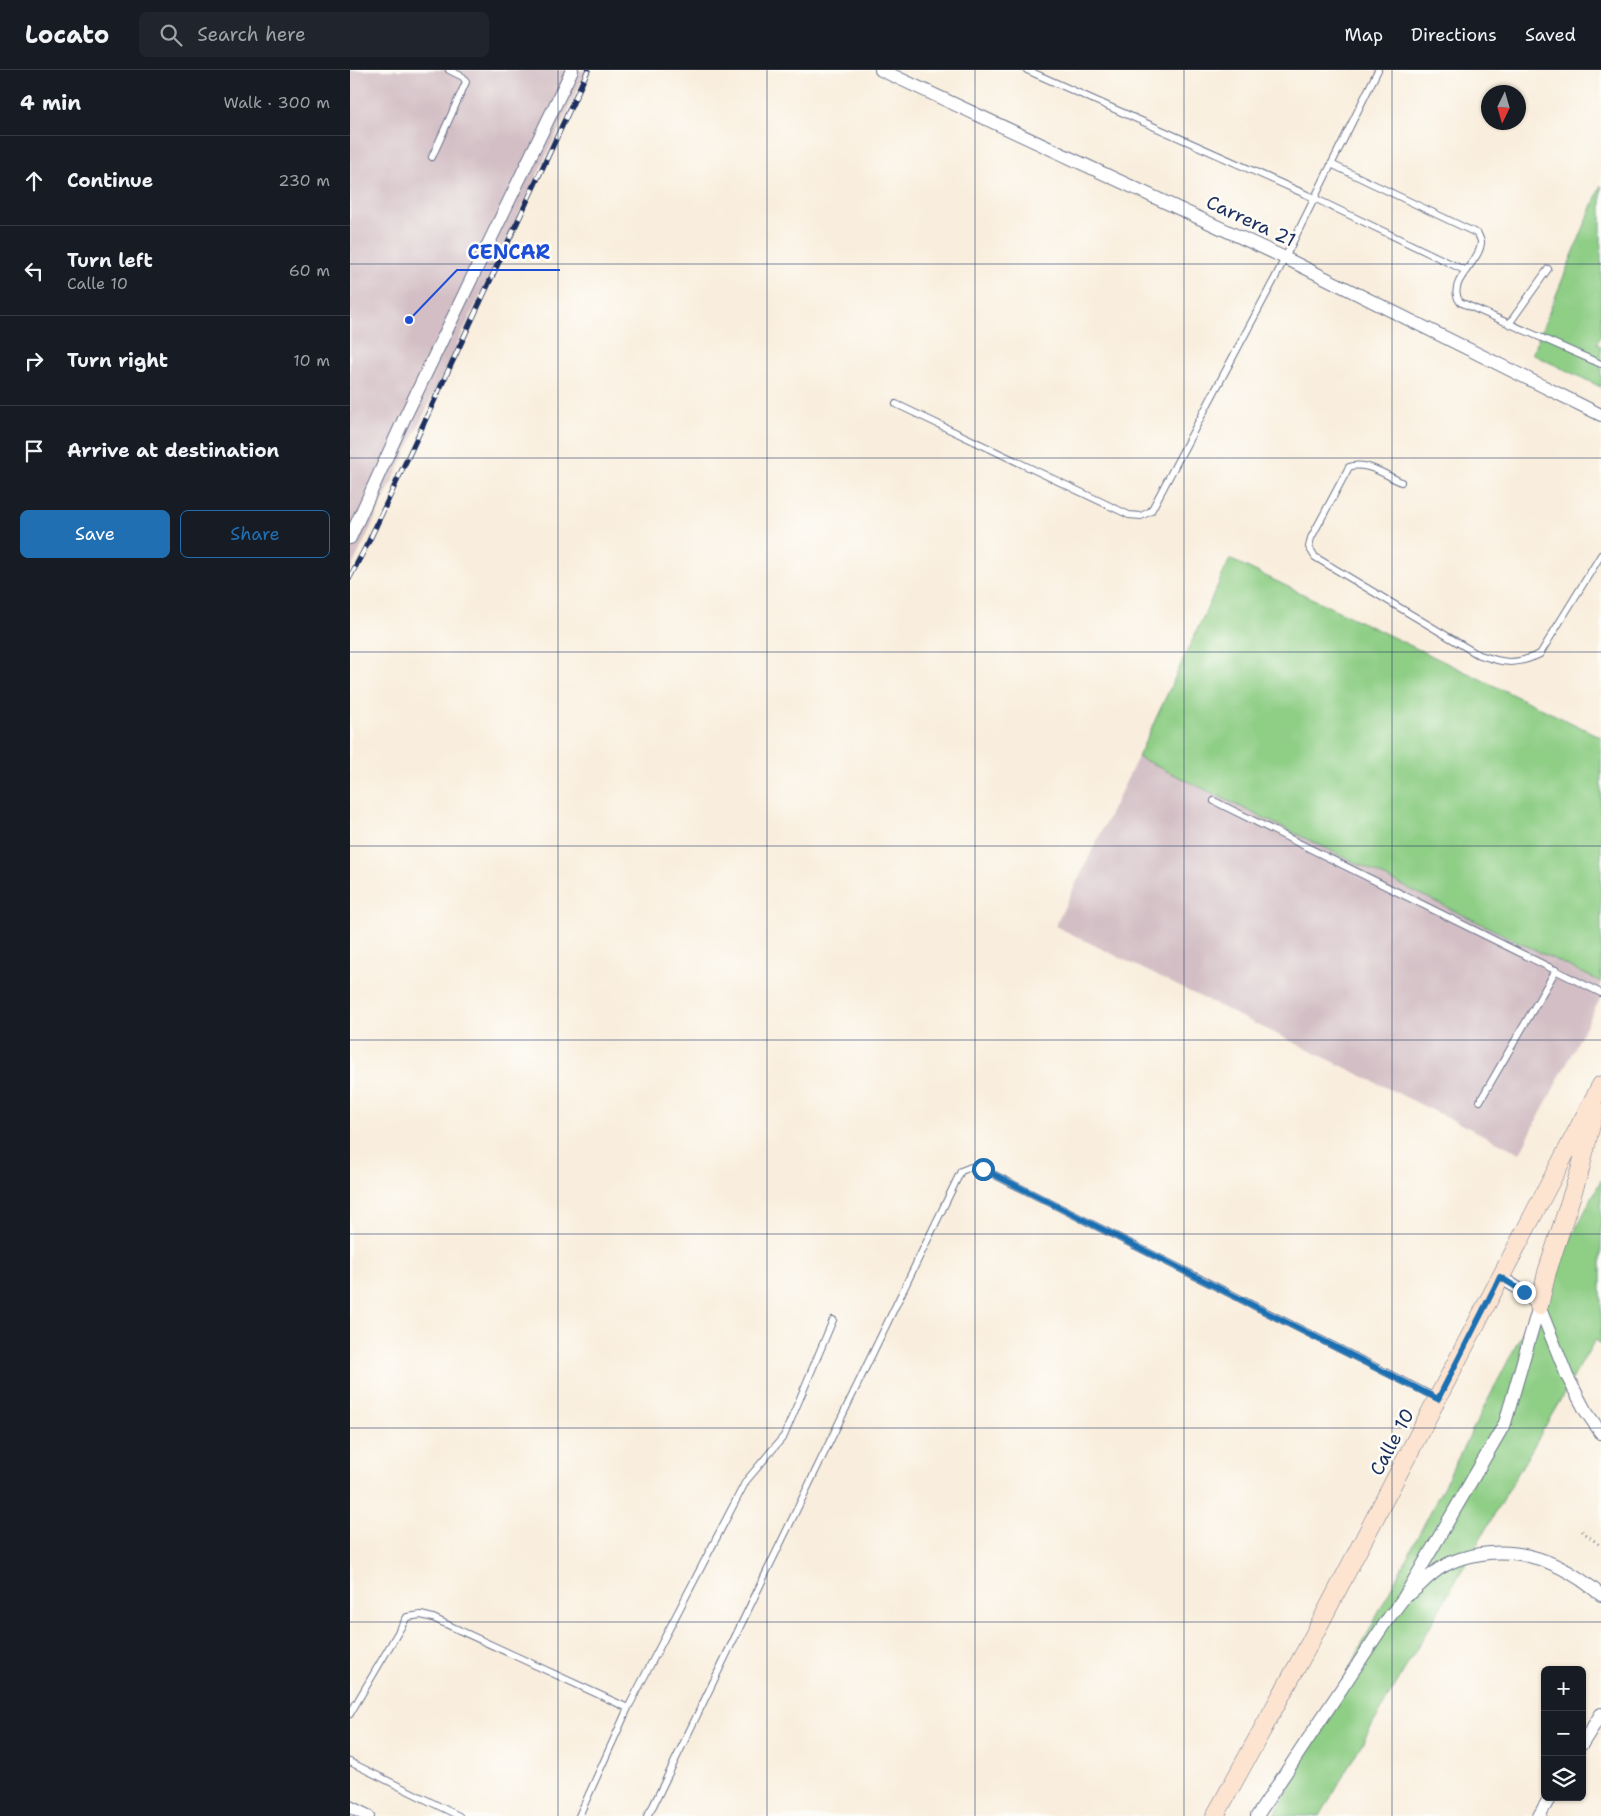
<!DOCTYPE html>
<html lang="en">
<head>
<meta charset="utf-8">
<style>
	:root { --surface:#171b24; --page:#20242c; --text:#f1f3f6; --muted:#9ea1a6; --line:#363941; --accent:#1f6fb2 }
	body { margin:0; font-family:"Shantell Sans",sans-serif; background:var(--page); color:var(--text) }
	.controls { position:absolute; right:15px; bottom:15px; display:grid; overflow:hidden; border-radius:8px; box-shadow:0 1px 4px #0004 }
	.controls button { width:45px; height:45px; display:grid; place-items:center; padding:0; border:0; border-bottom:1px solid var(--line); background:var(--surface); color:var(--text); font:25px sans-serif }
	.compass { position:absolute; left:1131px; top:15px; width:45px; height:45px; border-radius:50%; background:var(--surface); box-shadow:0 1px 4px #0004; rotate:185deg }
	.stop { position:absolute; width:15px; height:15px; margin:-11px; border:4px solid #1f6fb2; border-radius:50%; background:#fff }
	.stop.end { background:#1f6fb2; border-color:#fff; box-shadow:0 1px 5px #0008 }
	.list { margin:0; padding:0; list-style:none }
	h2 { display:flex; justify-content:space-between; align-items:center; height:65px; margin:0; padding:0 20px; font-size:21px }
	h2 small { font-size:16px; font-weight:400; color:var(--muted) }
	.list li { display:grid; grid-template-columns:32px 1fr auto; gap:15px; align-items:center; box-sizing:border-box; height:90px; padding:0 20px; border-top:1px solid var(--line) }
	.list b { display:block; font-size:19px; white-space:nowrap }
	.list p { margin:0; font-size:16px; white-space:nowrap; color:var(--muted) }
	.list em { font-size:16px; font-style:normal; color:var(--muted) }
	.actions { display:flex; gap:10px; padding:15px 20px }
	.actions a { flex:1; padding:11px 0; border:1px solid var(--accent); border-radius:8px; text-align:center; font-size:18px; color:var(--accent) }
	.actions .main { background:var(--accent); color:#fff }
	.icon { flex:none; width:28px; height:28px; fill:none; stroke:currentColor; stroke-width:2; stroke-linecap:round; stroke-linejoin:round }
	.map { position:relative; flex:none; width:1251px; height:1746px; overflow:hidden }
	header { display:flex; align-items:center; gap:30px; box-sizing:border-box; height:70px; padding:0 25px; background:var(--surface); border-bottom:1px solid var(--line) }
	header strong { font-size:24px }
	nav { display:flex; gap:28px; margin-inline-start:auto; font-size:18px }
	.search { width:350px; height:45px; background:var(--page); display:flex; align-items:center; gap:12px; box-sizing:border-box; padding:0 18px; border-radius:8px; color:var(--muted); font-size:19px }
	main { display:flex }
	aside { flex:1; background:var(--surface) }
	.map>svg:first-child { display:block }
</style>
</head>
<body>
<header>
<strong>Locato</strong>
<div class="search"><svg class="icon" aria-label="search" viewBox="0 0 24 24"><circle cx="10" cy="10" r="6"/><path d="M15 15l6 6"/></svg>Search here</div>
<nav><a>Map</a><a>Directions</a><a>Saved</a></nav>
</header>
<main>
<aside>
<h2>4 min<small>Walk · 300 m</small></h2>
<ul class="list">
<li><svg class="icon" aria-label="ahead" viewBox="0 0 24 24"><path d="M12 20V5M6 11l6-6 6 6"/></svg><div><b>Continue</b></div><em>230 m</em></li>
<li><svg class="icon" aria-label="left" viewBox="0 0 24 24"><path d="M17 20v-9H6M10 6l-5 5 5 5"/></svg><div><b>Turn left</b><p>Calle 10</p></div><em>60 m</em></li>
<li><svg class="icon" aria-label="right" viewBox="0 0 24 24"><path d="M7 20v-9h11M14 6l5 5-5 5"/></svg><div><b>Turn right</b></div><em>10 m</em></li>
<li><svg class="icon" aria-label="arrive" viewBox="0 0 24 24"><path d="M6 21V4h12l-3 4 3 4H6"/></svg><div><b>Arrive at destination</b></div></li>
</ul>
<div class="actions"><a class="main">Save</a><a>Share</a></div>
</aside>
<div class="map">
<svg width="1251" height="1746" viewBox="0 0 1251 1746">
	<rect width="100%" height="100%" fill="#fdfcf7"/>
	<filter id="ink" filterUnits="userSpaceOnUse"><feTurbulence type="fractalNoise" baseFrequency=".02" numOctaves="2"/><feDisplacementMap in="SourceGraphic" scale="10" xChannelSelector="R" yChannelSelector="G"/><feConvolveMatrix kernelMatrix="1 2 1 2 8 2 1 2 1" color-interpolation-filters="sRGB"/></filter>
	<filter id="wash" filterUnits="userSpaceOnUse"><feTurbulence type="fractalNoise" baseFrequency=".0096" numOctaves="4" result="noise"/><feDisplacementMap in="SourceGraphic" scale="20" xChannelSelector="R" yChannelSelector="G"/><feGaussianBlur stdDeviation="1.12" result="paint"/><feColorMatrix in="noise" values="0 0 0 0 0 0 0 0 0 0 0 0 0 0 0 0 0 1.4 0 .05"/><feComposite in="paint" operator="in"/></filter>
	<g filter="url(#wash)">
		<rect width="100%" height="100%" fill="#f9eedd"/>
		<!-- industrial -->
		<path fill="#d2bec4" d="M0 0H237L0 501Z
			M788 687 1251 912V927L1170 1083 705 856Z"/>
		<!-- green -->
		<path fill="#8ece85" stroke="#547e72" d="M1251 115V265L1247 274 1251 276V317L1182 284Z
			M880 489 1251 667V912L788 687Z
			M1251 1110V1274L1245 1270 970 1746H924Z"/>
	</g>
	<g filter="url(#ink)">
		<g fill="none" stroke-linecap="round" stroke-linejoin="round">
			<!-- service casing -->
			<g stroke="#69728a" stroke-width="8">
				<path id="service" d="M677 0 964 128 1116 201
					M82 87 116 12 113 7 99 0
					M981 94 1128 164C1129 166 1130 169 1131 171 1132 192 1095 211 1110 232L1251 294
					M1159 254 1198 199
					M546 334 779 445 791 446 801 441 925 208 1028 0
					M1051 412C1035 405 1017 391 999 397L961 468 959 477 965 487 1127 584C1153 593 1164 596 1190 584L1251 485
					M864 731 1251 923
					M1130 1031 1206 900
					M0 1644 57 1547 71 1545 83 1548 278 1638 396 1411 434 1366 483 1250
					M0 1692 109 1746
					M229 1746 278 1638
					M297 1746 303 1736 611 1101 621 1097 633 1099 1087 1328"/>
			</g>
			<!-- minor casing -->
			<g stroke="#69728a" stroke-width="14">
				<path id="minor" d="M531 0 935 188 1251 345
					M0 468 54 349 222 0
					M1150 1207 1174 1222 1189 1236 1217 1306 1235 1340 1251 1363
					M1061 1523C1072 1514 1082 1502 1094 1496 1105 1489 1119 1486 1131 1484 1176 1477 1217 1496 1251 1525
					M1232 1674 1251 1644
					M0 1737 18 1746
					M907 1746 1037 1550 1053 1529 1155 1353 1189 1236
					M1189 1746 1200 1727"/>
			</g>
			<!-- secondary casing -->
			<g stroke="#69728a" stroke-width="19">
				<path id="secondary" d="M1189 1236 1197 1202 1230 1100 1245 1039
					M865 1746 956 1580 1251 1015"/>
			</g>
			<!-- path -->
			<path stroke="#69728a" stroke-width="2.5" stroke-dasharray="1 4" stroke-linecap="butt" d="M1232 1461 1251 1476"/>
			<!-- service -->
			<use href="#service" stroke="#fff" stroke-width="6"/>
			<!-- minor -->
			<use href="#minor" stroke="#fff" stroke-width="12"/>
			<!-- secondary -->
			<use href="#secondary" stroke="#fde4d0" stroke-width="18"/>
			<!-- rail casing -->
			<g stroke="#1b2f5e" stroke-width="5.5">
				<path id="rail" d="M0 507 19 471 238 0"/>
			</g>
			<!-- rail -->
			<use href="#rail" stroke="#fdfcf7" stroke-width="4" stroke-dasharray="11" stroke-linecap="butt"/>
		</g>
	</g>
	<g fill="none" stroke-linecap="round" stroke-linejoin="round" filter="url(#ink)">
		<!-- route -->
		<path stroke="#1f6fb2" stroke-width="6" d="M633 1099 1088 1329 1150 1207 1174 1222"/>
	</g>
	<!-- grid -->
	<path fill="none" stroke="#1b2f5e" stroke-width="1" stroke-opacity="0.55" d="M208 0V1746M417 0V1746M625 0V1746M834 0V1746M1042 0V1746M0 194H1251M0 388H1251M0 582H1251M0 776H1251M0 970H1251M0 1164H1251M0 1358H1251M0 1552H1251"/>
	<g text-anchor="middle" dominant-baseline="central" stroke-width="5" stroke-linejoin="round" paint-order="stroke">
		<!-- street labels -->
		<g font-size="19" fill="#1b2f5e" stroke="#fdfcf7">
			<text transform="translate(901 151) rotate(25)">Carrera 21</text>
			<text transform="translate(1042 1372) rotate(-62)">Calle 10</text>
		</g>
	</g>
	<!-- callouts -->
	<path fill="none" stroke="#1d4ed8" stroke-width="2" d="M59 250L107 200H210"/>
	<circle fill="#1d4ed8" stroke="#fdfcf7" stroke-width="2" cx="59" cy="250" r="5"/>
	<g font-size="20" text-anchor="middle" font-weight="bold" fill="#1d4ed8" stroke="#fdfcf7" stroke-width="5" stroke-linejoin="round" paint-order="stroke">
		<text x="159" y="189">CENCAR</text>
	</g>
</svg>
<div class="controls">
<button>+</button>
<button>−</button>
<button><svg class="icon" aria-label="layers" viewBox="0 0 24 24"><path d="M12 4l9 5-9 5-9-5zM3 14l9 5 9-5"/></svg></button>
</div>
<svg class="compass" viewBox="-18 -18 36 36"><path d="M0-13l5 13h-10z" fill="#e53935"/><path d="M0 13l5-13h-10z" fill="#9ea1a6"/></svg>
<div class="stop" style="left:633px;top:1099px"></div>
<div class="stop end" style="left:1174px;top:1222px"></div>
</div>
</main>
</body>
</html>
